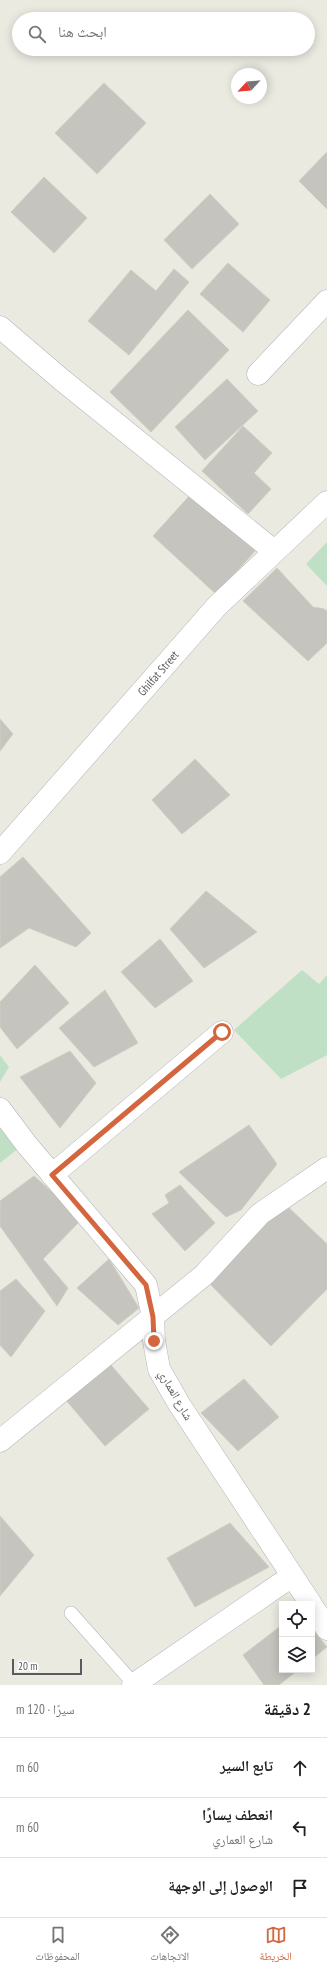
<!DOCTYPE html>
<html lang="ar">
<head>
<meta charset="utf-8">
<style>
	:root { --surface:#fff; --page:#f6f6f6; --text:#202124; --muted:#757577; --line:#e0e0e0; --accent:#d3663f }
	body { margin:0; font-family:"PT Sans Narrow","Noto Naskh Arabic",sans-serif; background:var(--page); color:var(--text); direction:rtl }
	.controls { position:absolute; right:12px; bottom:12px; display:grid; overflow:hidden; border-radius:0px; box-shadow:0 2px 10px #0003 }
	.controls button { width:36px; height:36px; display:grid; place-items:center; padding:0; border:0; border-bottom:1px solid var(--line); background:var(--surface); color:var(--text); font:20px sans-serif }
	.compass { position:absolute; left:231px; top:68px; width:36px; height:36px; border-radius:50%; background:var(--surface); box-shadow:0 2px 10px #0003; rotate:244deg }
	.scale { position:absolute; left:12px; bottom:10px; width:70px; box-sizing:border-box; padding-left:4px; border:2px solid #5a5b60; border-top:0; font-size:11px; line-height:14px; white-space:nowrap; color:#5a5b60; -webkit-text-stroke:3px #fff; paint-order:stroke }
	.stop { position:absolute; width:12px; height:12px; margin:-9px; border:3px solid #d3663f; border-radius:50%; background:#fff }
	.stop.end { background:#d3663f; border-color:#fff; box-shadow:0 1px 4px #0008 }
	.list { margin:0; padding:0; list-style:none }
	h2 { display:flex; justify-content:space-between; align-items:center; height:52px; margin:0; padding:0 16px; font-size:17px }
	h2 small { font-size:13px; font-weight:400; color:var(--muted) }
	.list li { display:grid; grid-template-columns:26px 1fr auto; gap:12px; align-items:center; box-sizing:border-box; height:60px; padding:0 16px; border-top:1px solid var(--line) }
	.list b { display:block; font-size:15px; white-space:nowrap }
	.list p { margin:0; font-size:13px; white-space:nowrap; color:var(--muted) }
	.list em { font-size:13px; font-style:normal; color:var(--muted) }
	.icon { flex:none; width:22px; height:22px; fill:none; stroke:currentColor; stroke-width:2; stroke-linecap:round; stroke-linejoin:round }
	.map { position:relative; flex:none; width:327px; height:1685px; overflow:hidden; direction:ltr }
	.search { position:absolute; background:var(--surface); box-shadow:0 2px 10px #0003; left:12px; right:12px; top:12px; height:44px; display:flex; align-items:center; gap:10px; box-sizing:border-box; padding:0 14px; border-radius:22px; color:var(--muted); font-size:15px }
	.sheet { height:232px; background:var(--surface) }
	nav { display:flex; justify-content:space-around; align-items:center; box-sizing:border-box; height:56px; border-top:1px solid var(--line); background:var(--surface); font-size:11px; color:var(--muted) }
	nav a { display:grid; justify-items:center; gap:2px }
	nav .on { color:var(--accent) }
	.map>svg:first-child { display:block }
</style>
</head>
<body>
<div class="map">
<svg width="327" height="1685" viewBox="0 0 327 1685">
	<rect width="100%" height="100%" fill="#ebeae1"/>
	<!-- green -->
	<path fill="#c0e0c6" d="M327 542V586L306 564Z
		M302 970 319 984 327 975V1055L281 1079 234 1030Z
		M0 1055 9 1067 0 1082Z
		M0 1127 19 1148 0 1163Z"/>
	<!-- building -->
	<path fill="#c6c4be" stroke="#cfcdc1" d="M104 83 146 123 97 174 55 133Z
		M327 152V209L299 181Z
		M44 177 87 218 54 253 11 212Z
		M210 194 239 224 192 269 164 240Z
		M228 263 270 300 243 332 200 294Z
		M174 269 189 282 129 355 88 321 131 270 156 291Z
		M188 310 229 350 151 432 110 392Z
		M227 379 258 411 205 460 175 427Z
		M243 426 272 453 254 473 271 489 248 514 202 471Z
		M192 493 255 551 216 594 153 536Z
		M277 568 313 607 324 609 327 611V643L308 661 243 601Z
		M0 719 13 734 0 751Z
		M195 759 230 795 182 834 152 800Z
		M23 857 91 933 76 947 29 928 0 948V877Z
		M206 891 257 932 204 968 170 929Z
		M160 939 193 981 155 1008 121 972Z
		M35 965 69 1003 17 1049 0 1027V1002Z
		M105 990 138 1043 94 1067 59 1028Z
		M70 1051 96 1083 60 1128 20 1077Z
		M249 1125 277 1164 241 1210 226 1217 179 1172Z
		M34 1176 82 1219 43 1259 68 1288 57 1306 0 1226V1201Z
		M180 1185 215 1223 185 1251 152 1214 169 1203 165 1195Z
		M284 1203 327 1244V1289L271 1346 207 1281Z
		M109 1259 139 1308 118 1325 77 1288Z
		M16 1279 45 1311 11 1357 0 1345V1291Z
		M110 1364 149 1409 105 1446 65 1399Z
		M244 1379 279 1417 238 1451 201 1413Z
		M0 1516 34 1555 0 1596Z
		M230 1523 269 1567 195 1607 167 1558Z
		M282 1625V1670H298L279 1685H264L243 1655Z
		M312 1629 327 1647 312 1659Z"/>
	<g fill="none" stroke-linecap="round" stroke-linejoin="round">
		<!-- lane casing -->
		<g stroke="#b4b5ba" stroke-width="14">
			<path id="lane" d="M71 1613 134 1684"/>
		</g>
		<!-- street casing -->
		<g stroke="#b4b5ba" stroke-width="23">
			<path id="street" d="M0 327 62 380 274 551
				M258 374 327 301
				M0 853 217 606 327 502
				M0 1109 27 1145 146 1285 153 1317 154 1341 159 1369 179 1404 311 1604
				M52 1175 222 1032
				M0 1441 204 1275 260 1214 327 1168
				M312 1606 327 1629
				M133 1685 292 1576"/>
		</g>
		<!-- lane -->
		<use href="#lane" stroke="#fff" stroke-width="13"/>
		<!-- street -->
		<use href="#street" stroke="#fff" stroke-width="22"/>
	</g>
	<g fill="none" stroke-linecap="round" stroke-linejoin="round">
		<!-- route -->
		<path stroke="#d3663f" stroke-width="5" d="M154 1341 153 1317 146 1285 52 1175 222 1032"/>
	</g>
	<g text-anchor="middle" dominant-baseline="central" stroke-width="3.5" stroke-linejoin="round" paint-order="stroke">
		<!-- street labels -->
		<g font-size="12" fill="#5a5b60" stroke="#fff">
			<text transform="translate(158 673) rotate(-49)">Ghilfat Street</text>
			<text transform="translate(176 1395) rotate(60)">شارع العماري</text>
		</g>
	</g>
</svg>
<div class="controls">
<button><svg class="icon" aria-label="locate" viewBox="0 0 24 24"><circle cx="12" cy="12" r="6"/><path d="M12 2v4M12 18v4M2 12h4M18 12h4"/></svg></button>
<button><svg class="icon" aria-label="layers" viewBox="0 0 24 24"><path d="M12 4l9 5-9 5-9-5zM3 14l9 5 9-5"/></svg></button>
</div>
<svg class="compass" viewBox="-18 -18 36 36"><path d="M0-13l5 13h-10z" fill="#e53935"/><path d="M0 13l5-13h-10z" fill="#757577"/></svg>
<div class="scale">20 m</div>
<div class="stop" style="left:222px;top:1032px"></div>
<div class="stop end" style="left:154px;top:1341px"></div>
<div class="search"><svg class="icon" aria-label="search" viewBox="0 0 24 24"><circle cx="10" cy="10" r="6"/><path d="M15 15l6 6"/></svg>ابحث هنا</div>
</div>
<section class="sheet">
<h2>2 دقيقة<small>سيرًا · 120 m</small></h2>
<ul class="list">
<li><svg class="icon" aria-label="ahead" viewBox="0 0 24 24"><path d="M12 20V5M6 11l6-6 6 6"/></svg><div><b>تابع السير</b></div><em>60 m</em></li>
<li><svg class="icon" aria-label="left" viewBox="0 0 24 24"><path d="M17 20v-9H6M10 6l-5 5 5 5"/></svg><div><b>انعطف يسارًا</b><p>شارع العماري</p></div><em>60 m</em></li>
<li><svg class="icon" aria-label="arrive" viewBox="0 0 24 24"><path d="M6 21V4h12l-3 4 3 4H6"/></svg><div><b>الوصول إلى الوجهة</b></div></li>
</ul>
</section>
<nav>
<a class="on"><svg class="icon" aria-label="map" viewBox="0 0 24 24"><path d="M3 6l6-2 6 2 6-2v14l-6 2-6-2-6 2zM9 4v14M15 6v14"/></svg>الخريطة</a>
<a><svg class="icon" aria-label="directions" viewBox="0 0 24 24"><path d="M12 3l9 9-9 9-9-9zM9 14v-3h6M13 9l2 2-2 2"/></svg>الاتجاهات</a>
<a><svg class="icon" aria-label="saved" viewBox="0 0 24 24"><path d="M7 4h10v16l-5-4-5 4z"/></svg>المحفوظات</a>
</nav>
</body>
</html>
